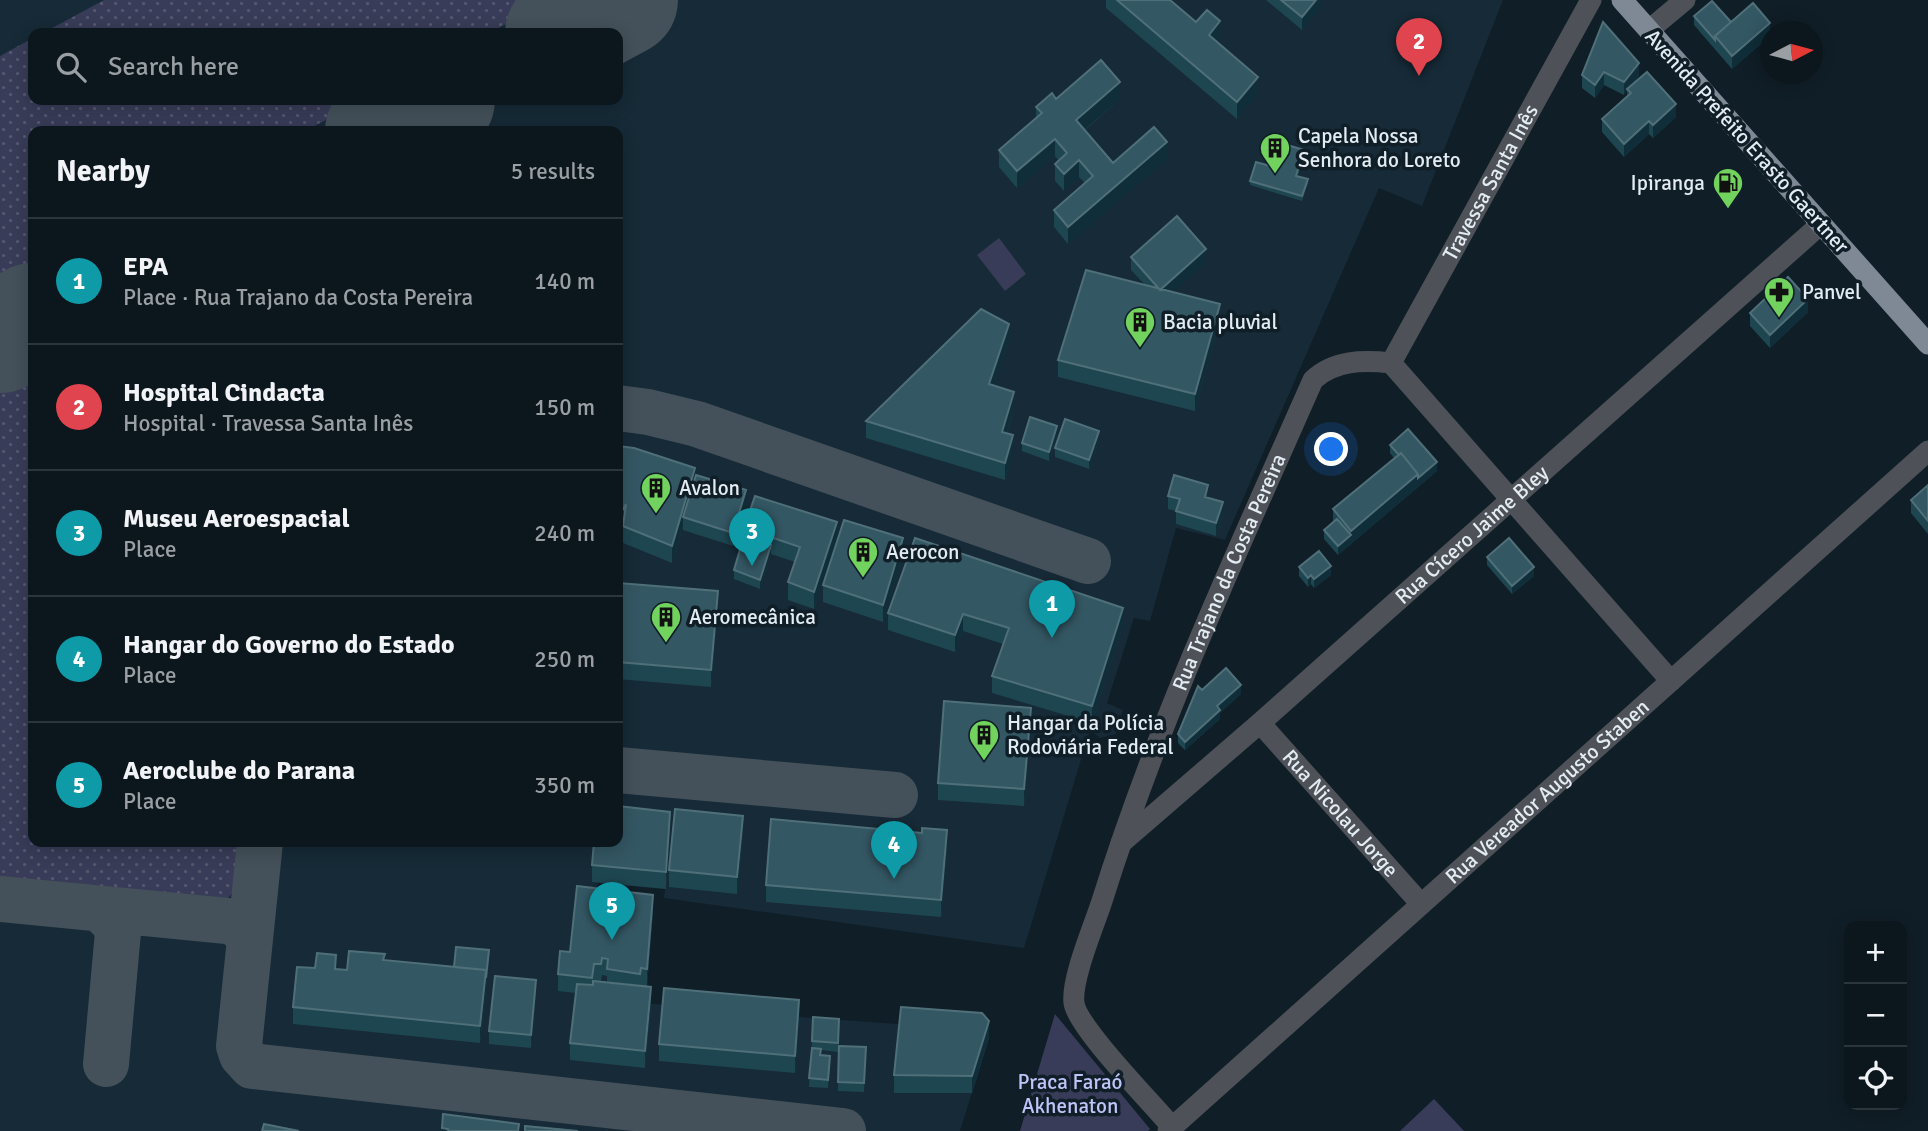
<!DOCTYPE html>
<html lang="en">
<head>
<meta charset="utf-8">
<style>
	:root { --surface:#0c161d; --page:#1a232a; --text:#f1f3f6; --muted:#9a9fa4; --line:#2c353b; --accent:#0f766e }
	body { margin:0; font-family:Signika,sans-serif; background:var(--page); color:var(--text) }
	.controls { position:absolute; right:21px; bottom:21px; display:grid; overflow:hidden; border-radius:14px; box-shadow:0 4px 18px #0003 }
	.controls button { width:63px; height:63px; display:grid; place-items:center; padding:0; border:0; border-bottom:2px solid var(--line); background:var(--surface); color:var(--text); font:35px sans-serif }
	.compass { position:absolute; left:1760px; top:21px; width:63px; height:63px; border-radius:50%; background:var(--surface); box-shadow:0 4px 18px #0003; rotate:84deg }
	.you { position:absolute; left:1332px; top:450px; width:24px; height:24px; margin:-18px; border:5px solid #fff; border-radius:50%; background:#1a73e8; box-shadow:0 0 0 10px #1a73e833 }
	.badge { display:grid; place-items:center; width:46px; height:46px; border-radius:50%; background:var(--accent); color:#fff; font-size:23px; font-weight:700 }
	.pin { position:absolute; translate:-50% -58px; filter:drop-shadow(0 2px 4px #0008) }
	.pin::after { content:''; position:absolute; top:37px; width:24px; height:21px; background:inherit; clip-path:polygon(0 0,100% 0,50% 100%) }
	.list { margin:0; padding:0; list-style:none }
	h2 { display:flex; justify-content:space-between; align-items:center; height:91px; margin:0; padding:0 28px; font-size:30px }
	h2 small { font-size:23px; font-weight:400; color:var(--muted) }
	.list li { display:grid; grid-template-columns:46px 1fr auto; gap:21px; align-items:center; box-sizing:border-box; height:126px; padding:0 28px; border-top:2px solid var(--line) }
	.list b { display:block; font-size:26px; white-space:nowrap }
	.list p { margin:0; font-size:23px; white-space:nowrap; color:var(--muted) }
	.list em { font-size:23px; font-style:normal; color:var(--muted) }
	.icon { flex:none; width:38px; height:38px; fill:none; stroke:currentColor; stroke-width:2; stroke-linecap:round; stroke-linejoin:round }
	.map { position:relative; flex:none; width:1928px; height:1131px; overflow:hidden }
	.search { position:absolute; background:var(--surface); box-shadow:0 4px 18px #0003; left:28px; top:28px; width:595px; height:77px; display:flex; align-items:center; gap:18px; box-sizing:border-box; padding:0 24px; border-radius:14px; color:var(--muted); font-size:26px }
	.panel { position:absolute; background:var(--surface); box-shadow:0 4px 18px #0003; left:28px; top:126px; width:595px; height:721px; border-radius:14px }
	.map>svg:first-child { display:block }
</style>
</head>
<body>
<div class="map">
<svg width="1928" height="1131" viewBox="0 0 1928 1131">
	<defs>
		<pattern id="grass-dots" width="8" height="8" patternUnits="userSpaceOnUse" patternTransform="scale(1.75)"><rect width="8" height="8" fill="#393c58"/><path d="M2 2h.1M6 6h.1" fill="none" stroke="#565870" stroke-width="1.8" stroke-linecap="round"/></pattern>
	</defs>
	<rect width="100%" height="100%" fill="#101e27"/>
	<!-- built -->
	<path fill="#162a37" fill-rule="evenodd" d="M0 0H1503L1422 206 1379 188 1225 540 1176 528 1150 621 1134 618 1107 703 1123 710 1116 734 1100 738 1090 730 1024 948 664 898 665 889 598 883 596 905 653 912 644 1003 799 1017 982 1030 989 1038 960 1131H0ZM33 33H618V100H33ZM33 131H618V842H33Z"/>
	<!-- grass -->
	<path fill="url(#grass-dots)" d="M104 0H552L489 33H43Z
		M33 38V100H364L305 131H33V276L0 293V56Z
		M33 365V842H241C239 857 241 886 229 897 224 902 213 903 207 904L0 884V384Z"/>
	<!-- green -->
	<path fill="#393c58" d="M999 238 1026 274 1005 291 977 255Z
		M1055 1014 1150 1129 1148 1131H1020Z
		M1434 1099 1464 1131H1400Z"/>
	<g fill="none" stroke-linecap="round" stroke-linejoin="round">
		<!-- taxiway -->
		<path stroke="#44515a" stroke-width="46" d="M383 131 386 129
			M618 408 648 412 697 424 1088 561
			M618 770 895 795
			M260 842 239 1046 242 1055 252 1066 843 1131
			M0 899 227 921 237 924 250 937
			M101 910 113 921 118 932 106 1064"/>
		<!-- runway -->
		<path stroke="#44515a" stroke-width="112" d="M561 33 622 0
			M381 131 439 100
			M0 337 33 319"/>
		<!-- minor -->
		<g stroke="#4e5258" stroke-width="21">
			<path d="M1649 30 1685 0"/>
			<path d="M1391 363 1671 681"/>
			<path id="s1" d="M1391 363 1591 0"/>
			<path id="s2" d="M1260 723 1421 904"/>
			<path id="s3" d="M1121 843 1260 723 1821 224"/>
			<path id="s4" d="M1172 1127C1153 1104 1077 1027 1074 1003 1071 979 1094 926 1102 901 1158 722 1237 552 1313 380 1334 360 1363 360 1391 363"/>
			<path id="s5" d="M1168 1131 1928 451"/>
		</g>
		<!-- major -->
		<path stroke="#7f8895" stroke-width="21" d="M1622 0 1928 344"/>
	</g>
	<!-- wall -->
	<path fill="#1e4651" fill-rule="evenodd" d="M1106 0H1170L1196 22 1220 38 1217 42 1258 94 1237 119 1106 8Z
		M1266 0H1322V6L1302 30Z
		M1694 16 1731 22 1770 36 1732 69 1694 25Z
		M1603 22 1639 76 1631 86 1676 117 1653 138 1649 134 1624 157 1602 132V119L1627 96V91L1624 95 1604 85 1595 98 1582 88V75Z
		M1056 99H1120L1085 130 1113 163 1167 159 1068 244 1054 227V210L1085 183 1079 177 1064 191 1055 181V164L1058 160 1055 156 1017 188 999 167V150L1036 118V107Z
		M1304 154 1298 176 1308 183 1302 201 1250 185V181L1270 166Z
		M1131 257 1206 262 1172 292 1220 321 1195 411 1058 377V360L1145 285 1131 270Z
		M1808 312 1770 348 1750 326V313Z
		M1009 341 994 385 1014 409 1007 433 1013 452 1005 480 866 438V421Z
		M1057 435 1049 461 1022 451V443Z
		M1099 440 1089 469 1055 457V448Z
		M1390 445 1437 471 1338 555 1324 539V530L1333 523V509L1394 458 1390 453Z
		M618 446 695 479 746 503 733 546 683 530V526L672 563 623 543V525L620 532 618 531Z
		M1928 485V534L1911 513V500Z
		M1168 496 1208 498 1223 515 1216 536 1176 524V511L1168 509Z
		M744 528 837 539 814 609 788 600V582L795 562 771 554 760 589 734 579V570L744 536Z
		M915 538 1123 625 1092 723 992 693V676L1003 644 963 631 955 652 888 630V613Z
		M903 555 883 622 823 602V585Z
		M1487 557 1534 576 1512 594 1487 565Z
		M1299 567 1331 575 1314 588 1311 584 1308 587 1299 576Z
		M618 583 718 608 711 687 618 679Z
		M1202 690 1241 694 1220 713V719L1185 750 1178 743V734Z
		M1031 725 1024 806 938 800V783Z
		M670 829 666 889 592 882V865Z
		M743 833 737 894 669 887V870Z
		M947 847 941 917 766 902V885Z
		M653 912 647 986 651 1004 645 1068 570 1060V1043L576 993 558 991V974L570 952ZM602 975 607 976V982L601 981Z
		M489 958 480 1043 293 1024V1007L315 968 347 970 385 960 454 967Z
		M536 992 531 1048 489 1044V1031Z
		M799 1017 795 1073 659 1061V1044Z
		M839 1028 838 1052 821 1050V1056L830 1065 828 1088 809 1087 812 1041Z
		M989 1038 972 1093H894V1075Z
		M839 1046 866 1047 864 1092 838 1091Z"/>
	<!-- shaded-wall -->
	<path fill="#0f2e39" d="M1316 0H1322V6L1302 30V17Z
		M1220 21V38L1209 52V35Z
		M1770 23V36L1732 69V56Z
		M1639 63V76L1624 95V82Z
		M1604 72V85L1595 98V85Z
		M1258 77V94L1237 119V102Z
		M1120 82V99L1076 137V120Z
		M1676 104V117L1653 138V125Z
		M1649 121V134L1624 157V144Z
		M1055 139V156L1017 188V171Z
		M1167 142V159L1068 244V227Z
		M1304 150V154L1296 180V176Z
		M1079 160V177L1064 191V174Z
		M1206 249V262L1160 303V290Z
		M1808 299V312L1770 348V335Z
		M1220 304V321L1195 411V394Z
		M1009 324V341L989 401V384Z
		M1014 392V409L1002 449V432Z
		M1057 426V435L1049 461V452Z
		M1099 431V440L1089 469V460Z
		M1013 435V452L1005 480V463Z
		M1437 462V471L1338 555V546L1351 535V531L1418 474Z
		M695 468V485L683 517V526L672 563V546Z
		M746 490V503L733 546V533Z
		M1223 502V515L1216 536V523Z
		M626 504V521L620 532V515Z
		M837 522V539L814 609V592Z
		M903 538V555L883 622V605Z
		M771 545V554L760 589V580Z
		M1331 566V575L1314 588V579Z
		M1534 567V576L1512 594V586Z
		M1311 575V584L1308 587V578Z
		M718 591V608L711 687V670Z
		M1123 608V625L1092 723V706Z
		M963 614V631L955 652V635Z
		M1241 685V694L1220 713V719L1185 750V742L1217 706Z
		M1031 708V725L1024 806V789Z
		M670 812V829L666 889V872Z
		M743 816V833L737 894V877Z
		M947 830V847L941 917V900Z
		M653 895V912L647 986V969Z
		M489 950V958L480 1043V1026Z
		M536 980V992L531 1048V1035Z
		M651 987V1004L645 1068V1051Z
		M799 1000V1017L795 1073V1056Z
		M989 1021V1038L972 1093V1076Z"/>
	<!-- building -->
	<path fill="#335763" stroke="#4f6f79" stroke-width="2" d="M1117 0H1170L1196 22 1207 10 1220 21 1209 35 1258 77 1237 102Z
		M1281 0H1316L1302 17Z
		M1712 1 1731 22 1715 36V40L1694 16Z
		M1753 3 1770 23 1732 56 1715 36Z
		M1603 22 1639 63 1624 82 1604 72 1595 85 1582 75Z
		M1101 60 1120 82 1076 120 1113 163 1154 127 1167 142 1068 227 1054 210 1093 176 1079 160 1064 174 1055 164 1067 153 1055 139 1017 171 999 150 1042 113 1036 107 1052 93 1056 99Z
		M1647 72 1676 104 1653 125 1649 121 1624 144 1602 119 1631 93 1627 89Z
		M1277 142 1304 150 1296 176 1308 179 1302 196 1250 181 1256 162 1270 166Z
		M1177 216 1206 249 1160 290 1131 257Z
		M1086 270 1220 304 1195 394 1058 360Z
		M1788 277 1808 299 1770 335 1750 313Z
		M981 309 1009 324 989 384 1014 392 1002 432 1013 435 1005 463 866 421Z
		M1030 417 1057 426 1049 452 1022 443Z
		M1065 419 1099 431 1089 460 1055 448Z
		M1408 429 1437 462 1418 478V474L1401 453 1399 455 1390 445Z
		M618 446 634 448 695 468 672 546 623 526 626 504 620 515 618 514Z
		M1401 453 1418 474 1351 531 1333 509Z
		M696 475 746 490 733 533 683 517Z
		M1174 475 1208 485 1205 497 1223 502 1216 523 1176 511 1180 499 1168 496Z
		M1928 485V521L1911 500Z
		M755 496 837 522 814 592 788 582 800 547 744 528Z
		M1337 519 1351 535 1338 546 1324 530Z
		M844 520 903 538 883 605 823 585Z
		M744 536 771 545 760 580 734 570Z
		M915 538 1123 608 1092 706 992 676 1009 628 963 614 955 635 888 613Z
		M1509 538 1534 567 1512 586 1487 557Z
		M1319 551 1331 566 1314 579 1311 575 1308 578 1299 567Z
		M618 583 718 591 711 670 618 662Z
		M1226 668 1241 685 1217 706 1220 710 1185 742 1178 734 1198 686 1202 690Z
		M944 701 1031 708 1024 789 938 783Z
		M618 806 670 812 666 872 592 865 594 842H618Z
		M675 809 743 816 737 877 669 870Z
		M771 819 922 833V828L947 830 941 900 766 885Z
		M577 886 653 895 647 969 641 968 640 974 607 969 608 959 602 958 601 964H594L592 978 558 974 560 951 570 952Z
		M456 947 489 950 486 978V970L454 967Z
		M349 951 385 954 383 960 486 970 480 1026 293 1007 297 967 315 968 317 953 336 955 335 969 347 970Z
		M495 976 536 980 531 1035 489 1031Z
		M593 981 651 987 645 1051 570 1043 577 984 593 985Z
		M664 988 799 1000 795 1056 659 1044Z
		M901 1007 982 1013 989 1021 972 1076 894 1075Z
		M813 1017 839 1019 838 1043 812 1041Z
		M839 1046 866 1047 864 1083 838 1082Z
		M812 1048 821 1049 820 1055 830 1056 828 1080 809 1078Z
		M443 1114 519 1124 518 1131H448V1129L442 1128Z
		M264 1124 299 1131H262Z
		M525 1126 578 1131H525Z"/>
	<!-- icons -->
	<defs>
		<g id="building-pin" transform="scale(1.575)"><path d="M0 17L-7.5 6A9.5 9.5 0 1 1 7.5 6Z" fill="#71d35e" stroke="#101e27"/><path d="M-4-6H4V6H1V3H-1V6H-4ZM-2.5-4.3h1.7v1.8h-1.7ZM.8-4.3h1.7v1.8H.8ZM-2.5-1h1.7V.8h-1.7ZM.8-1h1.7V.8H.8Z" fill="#111"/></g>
		<g id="fuel-pin" transform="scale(1.575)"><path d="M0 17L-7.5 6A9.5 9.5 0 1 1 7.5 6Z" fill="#71d35e" stroke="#101e27"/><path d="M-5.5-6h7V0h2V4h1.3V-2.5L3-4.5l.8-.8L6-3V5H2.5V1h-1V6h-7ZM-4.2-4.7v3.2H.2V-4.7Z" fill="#111"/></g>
		<g id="pharmacy-pin" transform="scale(1.575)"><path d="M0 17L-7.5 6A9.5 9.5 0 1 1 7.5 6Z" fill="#71d35e" stroke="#101e27"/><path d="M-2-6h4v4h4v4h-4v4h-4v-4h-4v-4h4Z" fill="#111"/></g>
	</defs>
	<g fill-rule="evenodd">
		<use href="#building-pin" x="1275" y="148"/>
		<use href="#fuel-pin" x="1728" y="183"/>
		<use href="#pharmacy-pin" x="1779" y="292"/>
		<use href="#building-pin" x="1140" y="322"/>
		<use href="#building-pin" x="656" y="488"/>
		<use href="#building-pin" x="863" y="552"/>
		<use href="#building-pin" x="666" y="617"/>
		<use href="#building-pin" x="984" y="735"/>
	</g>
	<g text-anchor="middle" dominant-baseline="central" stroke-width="7" stroke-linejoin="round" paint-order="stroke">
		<!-- poi labels -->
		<g font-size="21" fill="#e3ecf3" stroke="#101e27" text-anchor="start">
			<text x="1298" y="136">Capela Nossa<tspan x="1298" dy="24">Senhora do Loreto</tspan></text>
			<text x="1705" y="183" text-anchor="end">Ipiranga</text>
			<text x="1802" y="292">Panvel</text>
			<text x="1163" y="322">Bacia pluvial</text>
			<text x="679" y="488">Avalon</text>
			<text x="886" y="552">Aerocon</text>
			<text x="689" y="617">Aeromecânica</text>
			<text x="1007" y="723">Hangar da Polícia<tspan x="1007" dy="24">Rodoviária Federal</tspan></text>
		</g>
		<!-- street labels -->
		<g font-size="21" fill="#e3ecf3" stroke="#101e27">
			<text transform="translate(1747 141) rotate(48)">Avenida Prefeito Erasto Gaertner</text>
			<text stroke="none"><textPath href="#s1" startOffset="206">Travessa Santa Inês</textPath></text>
			<text stroke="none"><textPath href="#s3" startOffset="467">Rua Cícero Jaime Bley</textPath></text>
			<text stroke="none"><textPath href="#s4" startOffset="618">Rua Trajano da Costa Pereira</textPath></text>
			<text stroke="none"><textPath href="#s5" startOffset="509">Rua Vereador Augusto Staben</textPath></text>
			<text stroke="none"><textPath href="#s2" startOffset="121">Rua Nicolau Jorge</textPath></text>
		</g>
		<!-- park labels -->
		<g font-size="21" fill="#bfc5fa" stroke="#101e27">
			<text x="1070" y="1082">Praca Faraó<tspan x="1070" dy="24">Akhenaton</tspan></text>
		</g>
	</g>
</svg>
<div class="controls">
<button>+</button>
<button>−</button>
<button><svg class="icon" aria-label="locate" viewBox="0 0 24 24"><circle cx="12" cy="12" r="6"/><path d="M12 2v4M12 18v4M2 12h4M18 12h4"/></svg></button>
</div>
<svg class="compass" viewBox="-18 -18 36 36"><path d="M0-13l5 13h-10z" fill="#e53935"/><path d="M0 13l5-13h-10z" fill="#9a9fa4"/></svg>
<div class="you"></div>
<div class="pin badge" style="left:1052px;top:638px;background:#0f9aa8">1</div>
<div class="pin badge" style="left:1419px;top:76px;background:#e0444e">2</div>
<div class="pin badge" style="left:752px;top:566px;background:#0f9aa8">3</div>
<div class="pin badge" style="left:894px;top:879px;background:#0f9aa8">4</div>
<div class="pin badge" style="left:612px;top:940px;background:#0f9aa8">5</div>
<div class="search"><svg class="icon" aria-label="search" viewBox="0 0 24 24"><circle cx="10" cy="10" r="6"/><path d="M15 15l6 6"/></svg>Search here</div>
<section class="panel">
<h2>Nearby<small>5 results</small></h2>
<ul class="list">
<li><span class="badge" style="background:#0f9aa8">1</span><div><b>EPA</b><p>Place · Rua Trajano da Costa Pereira</p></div><em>140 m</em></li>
<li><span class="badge" style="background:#e0444e">2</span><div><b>Hospital Cindacta</b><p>Hospital · Travessa Santa Inês</p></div><em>150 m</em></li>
<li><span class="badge" style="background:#0f9aa8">3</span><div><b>Museu Aeroespacial</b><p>Place</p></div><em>240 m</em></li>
<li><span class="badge" style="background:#0f9aa8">4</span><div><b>Hangar do Governo do Estado</b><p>Place</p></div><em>250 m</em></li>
<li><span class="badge" style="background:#0f9aa8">5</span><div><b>Aeroclube do Parana</b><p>Place</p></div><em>350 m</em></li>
</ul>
</section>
</div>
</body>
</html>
